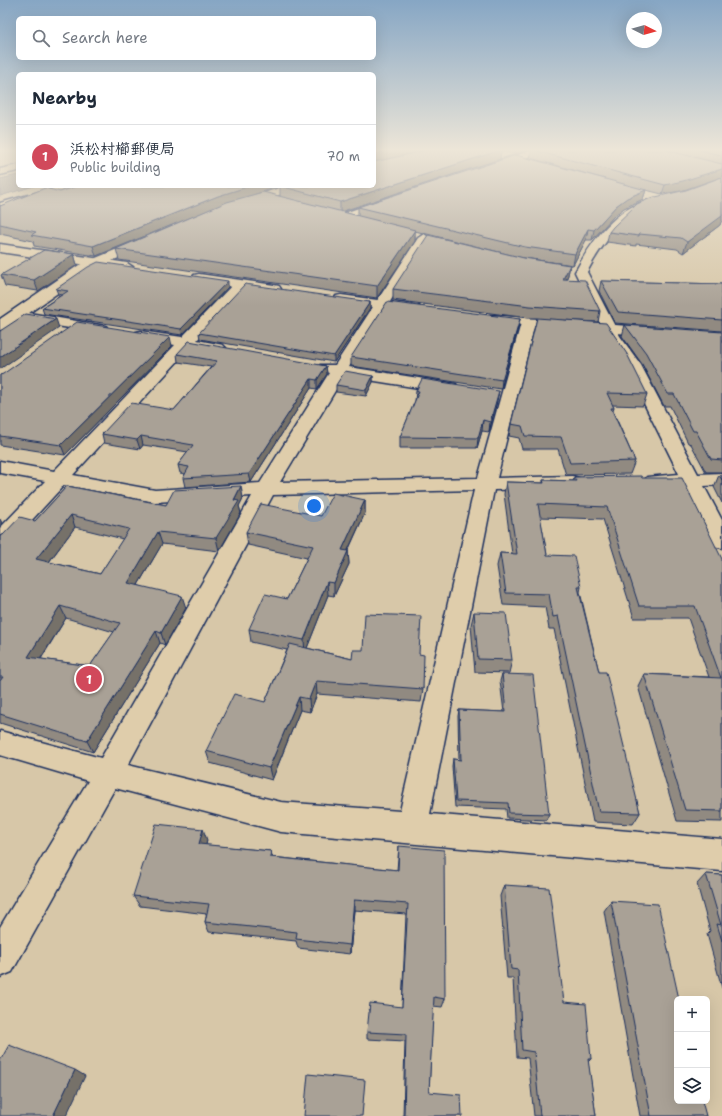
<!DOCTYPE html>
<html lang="en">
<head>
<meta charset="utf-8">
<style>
	:root { --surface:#fff; --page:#f6f6f7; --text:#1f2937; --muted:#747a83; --line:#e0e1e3; --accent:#d1495b }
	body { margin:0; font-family:"Shantell Sans","Klee One",sans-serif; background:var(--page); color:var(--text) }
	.controls { position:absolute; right:12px; bottom:12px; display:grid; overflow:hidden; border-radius:6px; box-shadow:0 4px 16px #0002 }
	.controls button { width:36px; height:36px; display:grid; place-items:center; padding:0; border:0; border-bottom:1px solid var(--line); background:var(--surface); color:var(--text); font:20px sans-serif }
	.compass { position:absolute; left:626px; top:12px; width:36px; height:36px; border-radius:50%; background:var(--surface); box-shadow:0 4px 16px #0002; rotate:95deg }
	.you { position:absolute; left:314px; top:506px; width:14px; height:14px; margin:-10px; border:3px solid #fff; border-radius:50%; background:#1a73e8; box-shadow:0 0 0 6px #1a73e833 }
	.badge { display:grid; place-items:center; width:26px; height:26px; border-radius:50%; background:var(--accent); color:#fff; font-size:13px; font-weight:700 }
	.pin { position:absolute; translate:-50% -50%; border:2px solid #fff; box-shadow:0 1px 4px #0006 }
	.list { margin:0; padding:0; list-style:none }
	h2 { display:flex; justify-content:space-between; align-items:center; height:52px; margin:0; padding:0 16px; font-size:17px }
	h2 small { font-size:13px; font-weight:400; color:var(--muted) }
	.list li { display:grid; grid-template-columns:26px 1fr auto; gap:12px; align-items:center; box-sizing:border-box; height:64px; padding:0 16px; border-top:1px solid var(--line) }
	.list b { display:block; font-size:15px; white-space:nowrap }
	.list p { margin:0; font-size:13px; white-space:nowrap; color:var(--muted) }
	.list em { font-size:13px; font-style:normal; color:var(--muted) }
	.icon { flex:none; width:22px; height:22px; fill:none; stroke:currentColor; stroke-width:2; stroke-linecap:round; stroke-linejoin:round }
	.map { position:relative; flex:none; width:722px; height:1116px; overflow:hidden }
	.search { position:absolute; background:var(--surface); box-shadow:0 4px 16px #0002; left:16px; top:16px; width:360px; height:44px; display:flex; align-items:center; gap:10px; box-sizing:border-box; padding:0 14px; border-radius:6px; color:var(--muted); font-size:15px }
	.panel { position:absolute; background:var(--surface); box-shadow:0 4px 16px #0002; left:16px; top:72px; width:360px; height:116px; border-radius:6px }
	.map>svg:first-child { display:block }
</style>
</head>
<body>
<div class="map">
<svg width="722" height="1116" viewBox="0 0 722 1116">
	<rect width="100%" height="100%" fill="#d7c7a8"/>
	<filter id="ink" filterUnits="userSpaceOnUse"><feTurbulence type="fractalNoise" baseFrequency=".025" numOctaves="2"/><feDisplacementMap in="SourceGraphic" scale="8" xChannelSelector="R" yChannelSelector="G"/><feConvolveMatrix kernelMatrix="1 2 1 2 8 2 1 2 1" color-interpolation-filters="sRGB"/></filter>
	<g filter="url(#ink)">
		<!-- water -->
		<path fill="#94918e" stroke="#646a7b" d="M18 175V186H34L0 196V179Z"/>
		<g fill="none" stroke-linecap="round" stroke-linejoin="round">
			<!-- street casing -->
			<g stroke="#1b2f5e" stroke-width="3">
				<path id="street" d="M534 150H547L545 152 496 167 493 168 488 165 490 163Z
					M18 165V171L0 175V169Z
					M60 186H77L76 188 0 209V203Z
					M286 186H302L301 188 247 205H239L238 203 239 201Z
					M387 198 392 201 391 203 347 219 343 220 337 217 339 215Z
					M655 198 660 201 659 203C624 216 604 240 587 272L620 336 641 365 698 474 722 473V485L704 486 722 520V548L714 546 684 486 654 487 647 485 644 481 647 477 679 474 625 365 606 336 575 272C593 239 616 207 655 198Z
					M424 234 430 238 349 367 450 383 456 384 458 388 456 392 450 393 344 376 280 482 478 478 521 323 523 320H533L535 323 497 478 572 476 579 478 582 482 579 486 572 488 494 490 430 814 722 839V871L281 832 115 788 12 972 0 977V927L88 781 0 755V731L101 758 252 496 155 502 64 485 8 546 0 548V528L45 481 0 473V461L54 471 175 345 136 338 134 335 136 332 141 331 182 337 236 281H246L248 284 246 287 197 340 223 345 226 348 223 351 218 353 190 348 73 475 155 490 260 483 329 373 320 371 318 368 320 365H335L418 238ZM474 490 400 811 281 802 128 765 273 495Z
					M144 238 150 242 148 245 89 271 29 313 106 326 108 329 106 332 101 333 19 320 5 329 0 330V319L79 265Z"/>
			</g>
			<!-- secondary casing -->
			<g stroke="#1b2f5e" stroke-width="3">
				<path id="secondary" d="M0 244 127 263 133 267 127 271 0 252Z
					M199 274 274 285 279 286 281 289 279 292 274 293 194 281 192 278 194 275Z
					M341 295 414 305 419 306 421 309 419 312 414 313 336 302 334 299 336 296Z
					M490 315 653 328 658 329 660 332 658 335 653 336 485 322 483 319 485 316Z"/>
			</g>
			<!-- street -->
			<use href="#street" fill="#dfcdab" fill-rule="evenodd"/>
			<!-- secondary -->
			<use href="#secondary" fill="#dfcdab" fill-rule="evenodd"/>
		</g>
		<!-- wall -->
		<path fill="#918a81" stroke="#1b2f5e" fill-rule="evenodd" d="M374 150H530L515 154 501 151 500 159 342 212 358 216V207L605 179 530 158 532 150H722V177L681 191 662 194 646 190 643 199 624 208 614 216 592 240H586L573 265 523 258 415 231V241L377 298 119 260 116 249 221 205 96 256 34 246 33 241 0 234V206L60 192 77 186H374ZM280 186V196L259 193Z
			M722 177V221L721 222 720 225 683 253 677 249 636 244V246L607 242 609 232 686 190Z
			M74 254 77 265 38 291 5 286 1 275Z
			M524 258 570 265 568 275 566 280 600 311 598 322 560 320 647 394 643 406 612 405 614 408 613 411 635 461 630 474 566 475 558 449H522L519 438 509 436 511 424 537 318H528L393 300V289Z
			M601 281 722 284V331L615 323 599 291Z
			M228 287 182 335 44 314 42 308 61 295 58 294 56 289Z
			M370 302V308L334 362 200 339 199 333Z
			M520 319 518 327 501 389 351 366V357Z
			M625 325 722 332V472H706L691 444 688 443 670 406H664L642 364 622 336Z
			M172 346 65 455 0 445V375Z
			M177 354 326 366 327 374 317 389 311 388 251 482 185 487 183 478 185 474 180 473 178 465 188 452 143 445 140 449 104 443 102 434 174 410 211 367 178 362Z
			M373 376V382L366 396 336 392V385Z
			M416 391 497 401 489 432 482 431 477 448H400V437L415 401Z
			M722 474V503L714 487 719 475Z
			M574 477 642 478 722 559V822L677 821 638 686 644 674 709 677 688 618H634L603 519 540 517 547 555 581 587 580 592 599 672 640 813 633 824 593 822 554 629H549L545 607 503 605 497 566 500 553 512 554 504 494 506 482 543 483V480L573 481Z
			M67 486 166 505 243 498 239 506 241 513 219 551 162 544 138 585 186 608 165 645 160 643 93 752 0 723V536L35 521ZM75 527 123 539 100 574 49 562ZM66 618 114 632 90 666 41 659Z
			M365 500V513L348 551 349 564 334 596 328 595 307 648 352 659 419 654 423 689 421 702 317 694 310 712 300 710 272 780 210 763 206 751 265 702 287 650 251 642 249 629 287 599 307 558 248 545 246 532 321 516Z
			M474 612 512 660 509 673 475 672 471 625Z
			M502 674 549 814 546 820 507 818 506 809 455 807 452 766 453 759 459 760 458 716 459 710 504 712 500 681Z
			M207 840 206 845 271 851 272 857 397 870 399 846 445 999 442 1007 433 1006 429 1092 462 1116H403L405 1041 367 1039V1032L402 1007 406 914 354 910 350 954 298 948 296 941 209 932 205 922 207 914 140 906 133 896Z
			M706 874 722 875V988L707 934 710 931 697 884Z
			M504 885 564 1002 591 1059 588 1062 596 1116H534L528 1058 517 1057 513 978H507L500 896Z
			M611 901 706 1116H640L604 911Z"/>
		<!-- shaded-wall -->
		<path fill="#767169" stroke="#1b2f5e" d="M392 150H430L374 162V154Z
			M501 150 500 159 340 212V202Z
			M516 150H530L515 154Z
			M722 169V177L681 191 662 194 665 185Z
			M250 186H281L219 206 96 256 93 246 218 196Z
			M646 190 643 199 624 208 614 216 592 240 594 230 616 206 627 198Z
			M722 214V221L721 222 720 225 683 253 687 242Z
			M588 229 586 240 573 265 575 254Z
			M415 230V241L377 298V286Z
			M74 254 77 265 38 291 34 280Z
			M570 265 568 275 561 290 563 279Z
			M228 281V287L182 335 181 329Z
			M370 302V308L334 362V356Z
			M56 319 59 328 0 369V357Z
			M520 319 518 327 501 389 502 380Z
			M170 337 172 346 65 455 61 445Z
			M326 366 327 374 317 389V380Z
			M373 376V382L366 396V390Z
			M311 379V388L251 482 249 474Z
			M499 391 497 401 489 432 490 422Z
			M483 420 482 431 477 448 478 438Z
			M141 436 143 445 140 449 137 440Z
			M241 486 243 498 239 506 241 513 219 551 216 538Z
			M365 500V513L342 563V550Z
			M71 515 75 527 42 571 36 559Z
			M0 519 2 523 0 526Z
			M158 532 162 544 132 595 128 583Z
			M348 551 349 564 334 596V583Z
			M327 582 328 595 305 653 304 640Z
			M182 596 186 608 165 645 161 633Z
			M60 606 66 618 34 669 28 657Z
			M156 631 160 643 93 752 87 741Z
			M316 681 317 694 310 712 309 699Z
			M299 697 300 710 272 780 269 768Z
			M203 829 207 840 204 855 199 844Z
			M271 851 273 862 270 857Z
			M354 900V910L350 954V945Z
			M75 1070 85 1076 66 1116H53Z"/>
		<!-- building -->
		<path fill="#a9a196" stroke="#1b2f5e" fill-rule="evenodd" d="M374 150H392L374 154Z
			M428 150H501L340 202 280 186H374V162Z
			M533 150H665L722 164V169L683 181 665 185Z
			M699 150H722V155Z
			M516 155 646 190 627 198 616 206 594 230 588 229 575 254 525 247 358 207Z
			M722 177V216L687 242 681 238 639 234V236L609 232 613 227 637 204 651 198 686 190Z
			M77 186H250L218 196 93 246 31 235 36 232 0 224V206L45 188 60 192Z
			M263 192 415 230 377 286 116 249 227 202Z
			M428 235 524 258 570 265 563 279 585 280 600 311 530 306 393 289Z
			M44 250 74 254 34 280 1 275Z
			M98 262 228 281 181 329 42 308 68 291 56 289 88 267Z
			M601 281 722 284V320L618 312Z
			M245 284 370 302 334 356 199 333Z
			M387 302 520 319 502 380 351 357Z
			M26 314 56 319 0 357V331Z
			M537 318 606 323 627 354 647 394 607 393 614 408H611L635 461 570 463 561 437 525 436 522 426 511 424Z
			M77 322 170 337 61 445 0 436V375L3 374Z
			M625 325 722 332V460L711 459 696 431H693L674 394H668L646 353Z
			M189 341 326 366 317 380 311 379 249 474 183 478 189 467 178 465 193 445 141 436 137 440 102 434 131 403 174 410 217 361 177 354Z
			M345 371 373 376 366 390 336 385Z
			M422 379 499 391 490 422 483 420 478 438 400 437 419 391H416Z
			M722 474V480L719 475Z
			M641 476 642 478H682L722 559V811L685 810 644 674 721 678 695 606H639L607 507 538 504 547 555 574 556 581 587H578L599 672H606L640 813 599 812 558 616 553 617 549 594 506 593 500 553 517 554 506 482 544 483 543 480 576 481 574 477Z
			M67 486 166 505 174 490 241 486 234 500 239 501 216 538 158 532 128 583 182 596 161 633 156 631 87 741 0 714V681L3 677H0V536L3 535 20 517 35 521ZM71 515 129 529 100 574 36 559ZM60 606 120 623 90 666 28 657Z
			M333 493 365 500 342 550 348 551 334 583 327 582 304 640 249 629 265 594 287 599 313 546 246 532 261 504 321 516Z
			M474 612 506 613 512 660 478 659Z
			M365 614 421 616 419 654 424 655 423 689 316 681 309 699 299 697 269 768 206 751 234 694 265 702 290 644 352 659 353 650H363Z
			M502 674 533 675 549 814 509 813 508 803 456 801 453 759 461 760 459 710 506 712Z
			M156 824 203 829 199 844 271 851 270 857 398 870 399 846 444 850 445 999 434 997 429 1092 461 1095 462 1116H404L406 1034 367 1032 370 1003 402 1007 408 904 354 900 350 945 296 939 297 932 205 922 209 904 133 896Z
			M706 874 722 875V941L717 924 721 925Z
			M504 885 549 888 564 1002 586 1004 591 1059H588L596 1116H540L534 1052 522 1050 518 970 511 969Z
			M611 901 658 904 679 999H677V1101H702L706 1116H651Z
			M9 1045 75 1070 53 1116H0V1061Z
			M308 1074 365 1080 362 1116H304Z"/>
	</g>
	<!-- sky -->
	<linearGradient id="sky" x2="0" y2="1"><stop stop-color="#86a6c4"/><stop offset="0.49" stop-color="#ede6d8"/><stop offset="1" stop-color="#ede6d8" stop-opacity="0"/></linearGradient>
	<rect width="722" height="306" fill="url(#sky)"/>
</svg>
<div class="controls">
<button>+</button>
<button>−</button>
<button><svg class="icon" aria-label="layers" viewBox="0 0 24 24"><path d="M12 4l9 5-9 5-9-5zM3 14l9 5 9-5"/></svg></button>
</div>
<svg class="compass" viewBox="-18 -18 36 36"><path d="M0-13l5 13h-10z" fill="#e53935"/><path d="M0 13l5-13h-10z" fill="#747a83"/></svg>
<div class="you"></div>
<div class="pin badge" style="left:89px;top:679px">1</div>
<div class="search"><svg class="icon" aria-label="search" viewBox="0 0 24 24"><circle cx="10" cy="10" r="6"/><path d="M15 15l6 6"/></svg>Search here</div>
<section class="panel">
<h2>Nearby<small></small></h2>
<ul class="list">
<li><span class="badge">1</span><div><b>浜松村櫛郵便局</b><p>Public building</p></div><em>70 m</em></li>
</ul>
</section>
</div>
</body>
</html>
